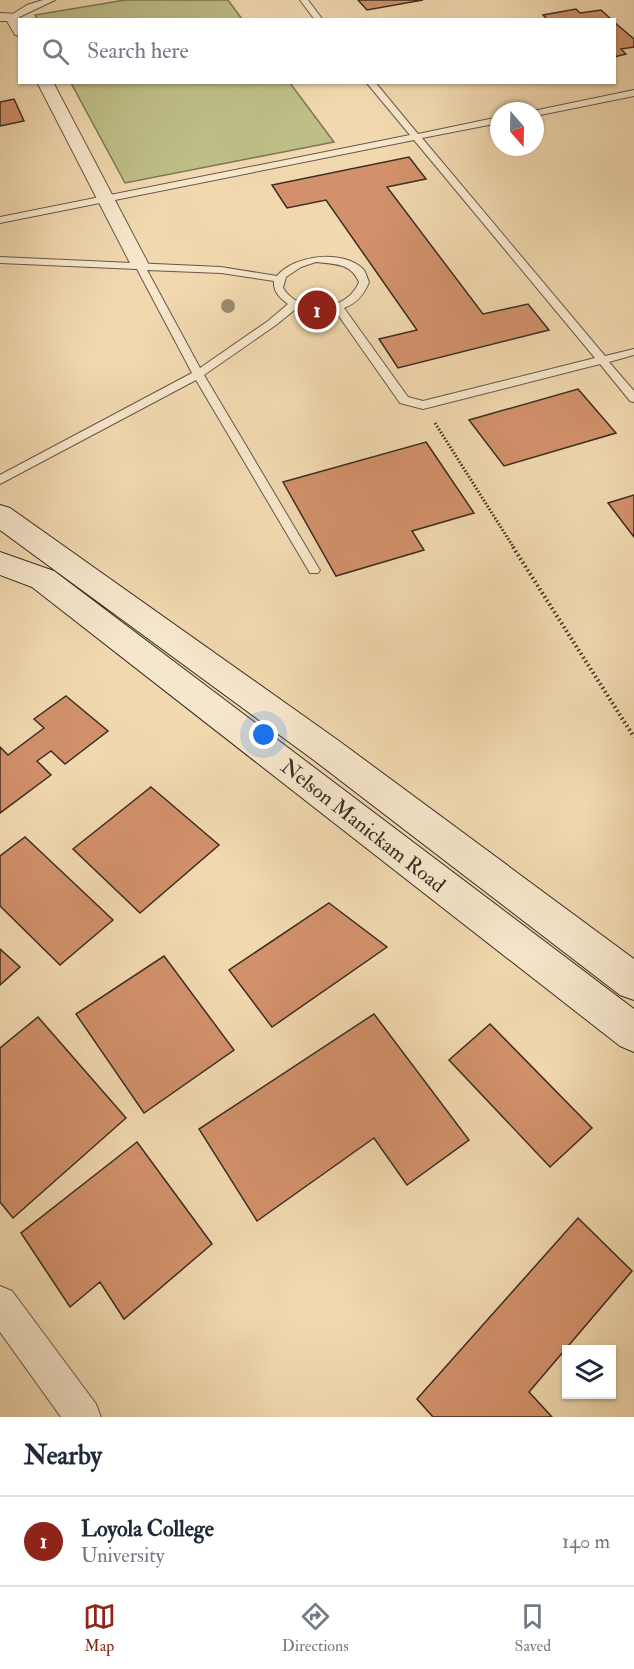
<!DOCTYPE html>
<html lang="en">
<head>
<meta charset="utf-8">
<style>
	:root { --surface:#fff; --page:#f2f2f3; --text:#1f2937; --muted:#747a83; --line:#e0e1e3; --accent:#8f2418 }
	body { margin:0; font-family:"IM FELL Double Pica",serif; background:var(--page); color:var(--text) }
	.controls { position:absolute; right:18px; bottom:18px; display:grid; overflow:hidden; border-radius:0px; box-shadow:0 2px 4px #0004 }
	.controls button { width:54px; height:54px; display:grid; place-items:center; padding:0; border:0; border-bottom:2px solid var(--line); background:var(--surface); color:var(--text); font:30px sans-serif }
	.compass { position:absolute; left:490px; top:102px; width:54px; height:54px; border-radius:50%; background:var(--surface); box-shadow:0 2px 4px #0004; rotate:160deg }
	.you { position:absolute; left:264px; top:735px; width:21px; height:21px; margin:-15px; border:4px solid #fff; border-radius:50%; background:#1a73e8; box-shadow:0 0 0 9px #1a73e833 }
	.badge { display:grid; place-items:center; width:39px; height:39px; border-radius:50%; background:var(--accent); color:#fff; font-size:20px; font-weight:700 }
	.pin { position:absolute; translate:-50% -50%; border:3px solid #fff; box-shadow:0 2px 6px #0006 }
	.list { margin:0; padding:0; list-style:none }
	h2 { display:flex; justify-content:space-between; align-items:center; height:78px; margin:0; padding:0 24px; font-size:26px }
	h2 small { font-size:20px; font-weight:400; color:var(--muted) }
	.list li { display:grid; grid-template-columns:39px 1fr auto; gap:18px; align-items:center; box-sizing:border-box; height:90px; padding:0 24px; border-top:2px solid var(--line) }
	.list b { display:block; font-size:22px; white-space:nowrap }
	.list p { margin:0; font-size:20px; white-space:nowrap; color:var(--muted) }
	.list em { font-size:20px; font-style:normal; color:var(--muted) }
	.icon { flex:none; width:33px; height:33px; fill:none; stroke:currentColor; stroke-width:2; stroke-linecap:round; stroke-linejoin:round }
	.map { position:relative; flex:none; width:634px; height:1417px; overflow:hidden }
	.search { position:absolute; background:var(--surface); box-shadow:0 2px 4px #0004; left:18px; right:18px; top:18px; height:66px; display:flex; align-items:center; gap:15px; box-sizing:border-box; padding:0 21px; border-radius:0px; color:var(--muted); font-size:22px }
	.sheet { height:168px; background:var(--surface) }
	nav { display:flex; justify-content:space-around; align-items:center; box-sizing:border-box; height:84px; border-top:2px solid var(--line); background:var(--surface); font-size:16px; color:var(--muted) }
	nav a { display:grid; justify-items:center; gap:3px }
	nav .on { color:var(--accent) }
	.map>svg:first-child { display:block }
</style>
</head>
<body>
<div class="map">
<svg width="634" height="1417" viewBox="0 0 634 1417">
	<rect width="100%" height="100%" fill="#f1d8af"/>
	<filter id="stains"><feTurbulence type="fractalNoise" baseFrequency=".00333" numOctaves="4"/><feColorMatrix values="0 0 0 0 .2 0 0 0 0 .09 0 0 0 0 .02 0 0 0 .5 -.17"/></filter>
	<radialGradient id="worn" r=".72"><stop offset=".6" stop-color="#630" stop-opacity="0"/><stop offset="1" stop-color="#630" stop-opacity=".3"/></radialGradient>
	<!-- green -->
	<path fill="#bebe87" stroke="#7c7655" stroke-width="1.5" d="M125 0H228L242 19 38 20 35 15Z
		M71 83H290L334 142 125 183Z"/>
	<!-- building -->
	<path fill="#d2916b" stroke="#3b2d23" stroke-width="1.5" d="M358 0H423L367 10Z
		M576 9 580 13 601 10 612 20H544L547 19 543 15Z
		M614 22 634 39V47L621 49 626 54 614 57Z
		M14 99 24 121 0 126V102Z
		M409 157 426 179 387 187 483 314 528 304 549 330 398 368 379 339 417 330 326 200 287 208 272 185Z
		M578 389 616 433 504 466 469 420Z
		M426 442 474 513 412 531 424 550 336 576 283 482Z
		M634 495V537L608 503Z
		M66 696 108 731 65 764 51 751 37 761 51 775 0 813V747L8 755 44 728 34 719Z
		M151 787 219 845 140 913 73 849Z
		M25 837 113 920 60 965 0 906V856Z
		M329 903 387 947 272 1027 229 970Z
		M0 949 20 967 0 985Z
		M164 956 234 1050 144 1113 76 1014Z
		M374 1014 469 1140 407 1185 374 1138 257 1221 199 1129Z
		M38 1017 126 1118 13 1218 0 1202V1048Z
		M490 1024 592 1128 550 1167 449 1060Z
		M137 1142 212 1244 124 1319 100 1282 70 1307 21 1233Z
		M578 1218 632 1271 529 1392 552 1417H433L417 1399Z"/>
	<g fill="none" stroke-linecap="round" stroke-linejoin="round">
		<!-- service casing -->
		<g stroke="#685846" stroke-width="2">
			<path id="service" d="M43 0H55L15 19 8 17 27 5Z
				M300 0H308L323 20H315Z
				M366 82H375L418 134 499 117V123L422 138 605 356 634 349V355L609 362 634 391V402L630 401 600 364 423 409 400 403 336 312 313 313 297 308 276 325 204 375 318 567 320 570 318 573H310L196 380 0 484V475L192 373 137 269 0 263V257L221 267 277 276C294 255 343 249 363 269 366 272 367 278 369 282 364 295 357 303 344 308L408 397 423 401 595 358 414 140 0 223V217L410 135ZM316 262C334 264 351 263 359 282 347 312 301 316 283 288L286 277 301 267ZM147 270 221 273 274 281C273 292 280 298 288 304L268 321 200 368Z
				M634 90V96L535 116V111H533Z"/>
		</g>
		<!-- minor casing -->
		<g stroke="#685846" stroke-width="2">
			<path id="minor" d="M0 13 17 14 21 20 20 36 15 35 7 21H0Z
				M37 82H53L149 265 147 269H133L131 265Z
				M0 1286 12 1291 96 1404 101 1417H61L0 1332Z"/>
		</g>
		<!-- secondary casing -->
		<g stroke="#3b2d23" stroke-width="2">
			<path id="secondary" d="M0 505 10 508 339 741 634 959V1000L620 995 315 761 0 530Z
				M0 552 54 571 634 1009V1052L620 1046 32 587 0 575Z"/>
		</g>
		<!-- path-far1 -->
		<path stroke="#3b2d23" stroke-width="3" stroke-dasharray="1.5 2" stroke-linecap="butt" d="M435 423 514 548"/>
		<!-- path -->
		<path stroke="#3b2d23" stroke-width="4" stroke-dasharray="1.5 3" stroke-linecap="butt" d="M513 547 634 737"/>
		<!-- service -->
		<use href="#service" fill="#f6e6cb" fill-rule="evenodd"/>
		<!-- minor -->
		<use href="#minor" fill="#f6e6cb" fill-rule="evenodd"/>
		<!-- secondary -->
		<use href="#secondary" fill="#f6e6cb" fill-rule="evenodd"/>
	</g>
	<!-- trees -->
	<circle fill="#9b8a6d" cx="228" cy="306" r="7"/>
	<g text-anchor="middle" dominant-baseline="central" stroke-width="6" stroke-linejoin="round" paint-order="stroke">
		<!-- street labels -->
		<g font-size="21" fill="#3b2d23" stroke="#f6e6cb">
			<text transform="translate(363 826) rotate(38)">Nelson Manickam Road</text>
		</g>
	</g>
	<rect width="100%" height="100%" filter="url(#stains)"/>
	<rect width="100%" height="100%" fill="url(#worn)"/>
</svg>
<div class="controls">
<button><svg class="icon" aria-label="layers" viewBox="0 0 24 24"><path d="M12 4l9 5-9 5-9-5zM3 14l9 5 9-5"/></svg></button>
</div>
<svg class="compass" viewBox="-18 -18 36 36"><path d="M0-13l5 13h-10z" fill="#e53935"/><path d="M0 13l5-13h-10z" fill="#747a83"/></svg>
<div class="you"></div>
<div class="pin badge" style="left:317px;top:310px">1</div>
<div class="search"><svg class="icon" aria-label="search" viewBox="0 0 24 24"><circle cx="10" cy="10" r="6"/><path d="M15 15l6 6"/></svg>Search here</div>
</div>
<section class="sheet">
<h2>Nearby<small></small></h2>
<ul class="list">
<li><span class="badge">1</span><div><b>Loyola College</b><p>University</p></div><em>140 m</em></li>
</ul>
</section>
<nav>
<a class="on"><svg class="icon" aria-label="map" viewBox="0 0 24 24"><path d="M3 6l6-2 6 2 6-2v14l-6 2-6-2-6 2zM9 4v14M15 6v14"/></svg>Map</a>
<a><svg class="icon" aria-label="directions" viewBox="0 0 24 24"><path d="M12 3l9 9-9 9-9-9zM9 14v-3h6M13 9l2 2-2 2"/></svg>Directions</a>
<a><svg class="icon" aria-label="saved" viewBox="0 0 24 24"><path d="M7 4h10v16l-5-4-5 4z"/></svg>Saved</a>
</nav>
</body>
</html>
